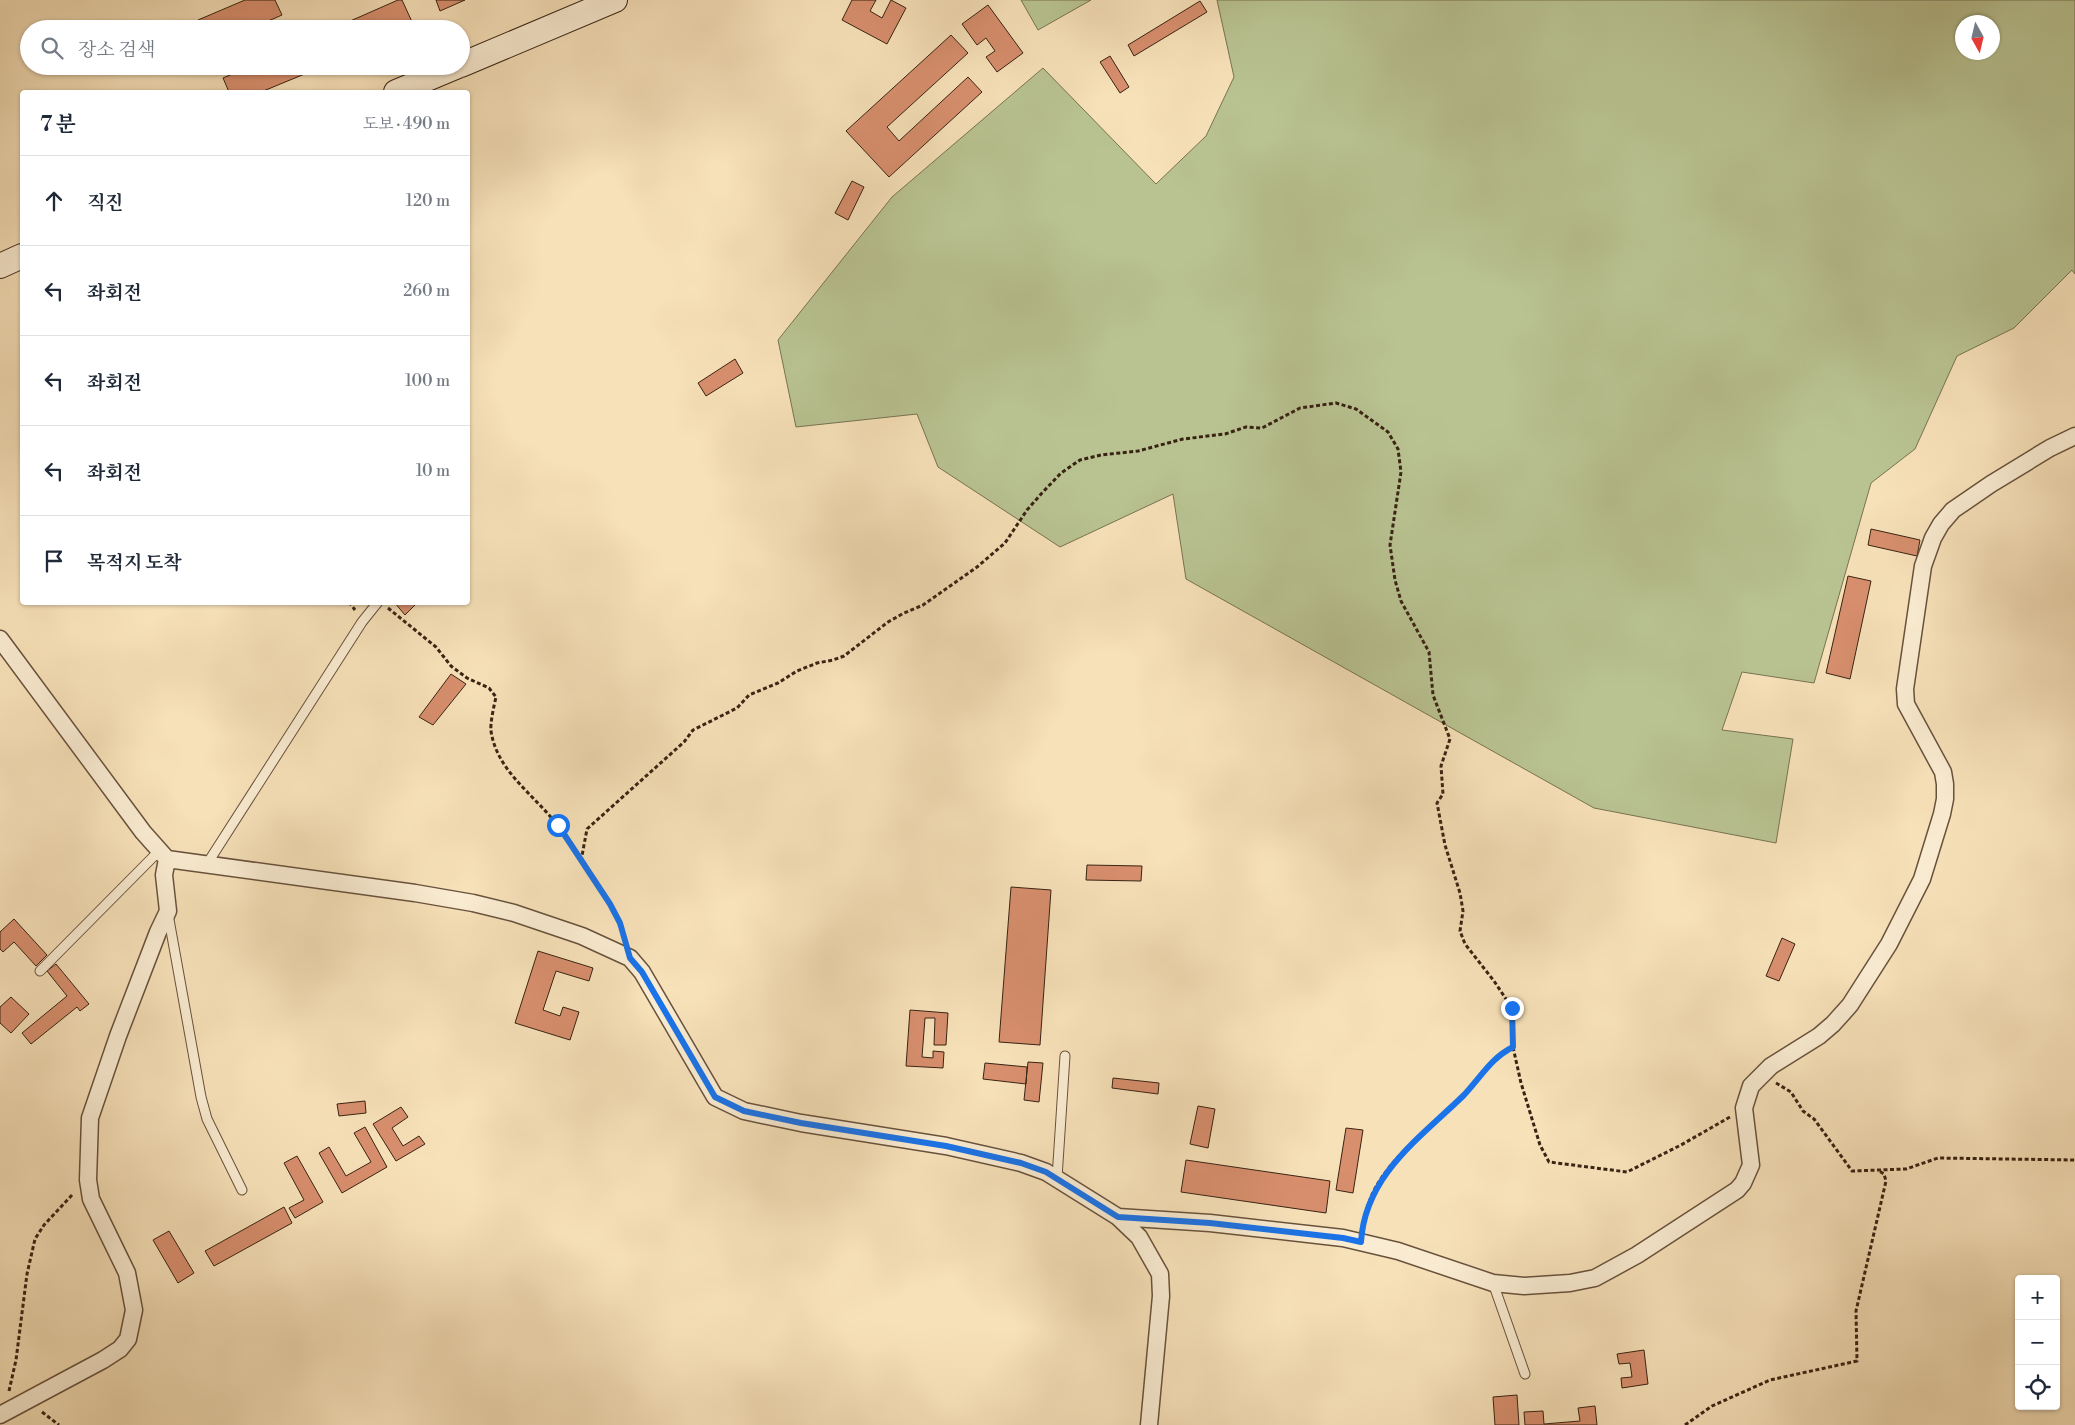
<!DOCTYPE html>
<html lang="ko">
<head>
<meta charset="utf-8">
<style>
	:root { --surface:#fff; --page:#f6f6f7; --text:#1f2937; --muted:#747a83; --line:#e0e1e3 }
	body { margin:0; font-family:"Libre Bodoni","Noto Serif KR",serif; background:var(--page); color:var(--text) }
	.controls { position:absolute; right:15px; bottom:15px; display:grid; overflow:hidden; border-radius:5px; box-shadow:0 1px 4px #0004 }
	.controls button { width:45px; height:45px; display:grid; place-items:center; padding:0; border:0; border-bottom:1px solid var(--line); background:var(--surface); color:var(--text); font:25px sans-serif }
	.compass { position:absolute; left:1955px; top:15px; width:45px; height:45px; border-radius:50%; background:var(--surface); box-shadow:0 1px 4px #0004; rotate:172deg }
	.stop { position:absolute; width:15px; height:15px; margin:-11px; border:4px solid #1a73e8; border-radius:50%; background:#fff }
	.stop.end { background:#1a73e8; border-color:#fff; box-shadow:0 1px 5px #0008 }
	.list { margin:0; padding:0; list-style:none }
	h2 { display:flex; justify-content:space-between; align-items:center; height:65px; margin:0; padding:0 20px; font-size:21px }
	h2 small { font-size:16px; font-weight:400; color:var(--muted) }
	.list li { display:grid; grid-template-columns:32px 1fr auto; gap:15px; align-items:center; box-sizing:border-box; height:90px; padding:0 20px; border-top:1px solid var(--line) }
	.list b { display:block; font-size:19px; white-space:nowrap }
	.list em { font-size:16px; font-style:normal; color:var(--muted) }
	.icon { flex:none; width:28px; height:28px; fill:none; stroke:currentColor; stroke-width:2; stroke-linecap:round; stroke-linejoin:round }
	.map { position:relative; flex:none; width:2075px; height:1425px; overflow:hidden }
	.search { position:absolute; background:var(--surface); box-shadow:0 1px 4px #0004; left:20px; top:20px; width:450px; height:55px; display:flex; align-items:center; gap:12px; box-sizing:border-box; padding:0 18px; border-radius:28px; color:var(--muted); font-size:19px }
	.panel { position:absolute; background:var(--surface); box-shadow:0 1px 4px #0004; left:20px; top:90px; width:450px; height:515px; border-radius:5px }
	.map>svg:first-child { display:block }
</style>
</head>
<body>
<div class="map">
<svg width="2075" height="1425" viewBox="0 0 2075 1425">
	<rect width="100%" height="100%" fill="#f7e1b9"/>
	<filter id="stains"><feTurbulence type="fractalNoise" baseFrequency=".004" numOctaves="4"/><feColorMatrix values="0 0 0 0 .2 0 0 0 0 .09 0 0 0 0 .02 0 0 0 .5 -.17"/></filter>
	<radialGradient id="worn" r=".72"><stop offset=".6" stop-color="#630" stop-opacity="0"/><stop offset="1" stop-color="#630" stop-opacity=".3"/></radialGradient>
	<!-- green -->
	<path fill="#b9c392" stroke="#787352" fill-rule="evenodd" d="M1021 0H1091L1038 30Z
		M1217 0H2075V274L2072 270 2014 328 1957 356 1915 449 1871 483 1814 683 1742 672 1722 730 1793 739 1776 843 1594 808 1186 579 1173 494 1060 547 938 467 917 414 796 427 778 340 892 197 1043 68 1156 184 1206 136 1234 77ZM1962 22H1992V52H1962Z"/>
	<!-- building -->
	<path fill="#d88f6e" stroke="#382313" d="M245 0H275L282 15 250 29H201L198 20Z
		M398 0H402L413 24 403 29H332Z
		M436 0H465L440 11Z
		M852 0H876L870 11 882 18 891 0 906 8 887 44 842 20Z
		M1200 1 1207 12 1134 56 1128 45Z
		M988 5 1023 53 997 72 986 57 995 51 986 38 977 45 962 24Z
		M951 35 968 53 887 127 899 141 968 77 982 92 889 177 846 131Z
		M1110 56 1129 87 1120 93 1100 62Z
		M251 66H304L307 73 261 92H229L223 78Z
		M852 181 864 187 848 220 835 213Z
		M735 359 743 373 706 396 698 383Z
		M1871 529 1920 540 1917 556 1868 545Z
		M1848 576 1871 581 1850 679 1826 673Z
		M394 602H418L405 615Z
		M451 674 466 684 433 725 419 717Z
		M1087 865 1142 866 1141 881 1086 880Z
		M1011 887 1051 890 1040 1045 999 1042Z
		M14 919 47 955 36 966 14 942 3 952 0 949V932Z
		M1782 938 1795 944 1779 981 1766 976Z
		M538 951 593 968 589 981 556 971 543 1010 560 1016 563 1007 579 1012 570 1040 515 1023Z
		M56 964 89 1004 80 1011 77 1007 31 1044 22 1033 67 996 47 971Z
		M11 997 29 1014 11 1033 0 1023V1007Z
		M910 1010 948 1013 946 1045H934L935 1018H925L922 1057 933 1058V1051L944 1052 943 1068 906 1066Z
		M1028 1062 1043 1063 1039 1102 1024 1100Z
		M985 1063 1027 1067 1026 1084 983 1079Z
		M1113 1078 1159 1083 1158 1094 1112 1088Z
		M365 1101 366 1113 339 1116 337 1104Z
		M1198 1106 1215 1109 1208 1148 1190 1144Z
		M401 1107 408 1117 392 1128 403 1146 419 1136 425 1144 396 1161 373 1124Z
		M365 1127 387 1167 342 1193 319 1153 329 1147 346 1176 371 1162 354 1133Z
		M1346 1128 1363 1130 1353 1193 1336 1190Z
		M297 1156 323 1202 295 1218 289 1208 304 1200 284 1163Z
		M1186 1160 1330 1181 1326 1213 1181 1192Z
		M284 1207 292 1223 214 1266 205 1251Z
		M169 1231 194 1273 178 1283 153 1240Z
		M1644 1350 1648 1384 1622 1388 1621 1378 1632 1377 1630 1363 1619 1364 1617 1354Z
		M1517 1395 1519 1425H1495L1493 1397Z
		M1595 1406 1597 1425H1525L1524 1412 1543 1411 1544 1424 1580 1421 1578 1408Z"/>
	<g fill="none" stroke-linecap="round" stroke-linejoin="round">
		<!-- lane casing -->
		<g stroke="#68523c" stroke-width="11">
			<path id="lane" d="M207 864 362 622 378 602
				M168 914 201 1097 207 1119 242 1190
				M40 971 158 852
				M1057 1178 1065 1056
				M1493 1283 1525 1374"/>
		</g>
		<!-- street casing -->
		<g stroke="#68523c" stroke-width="19">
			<path id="street" d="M0 639 143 832 167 859 415 893 473 903 514 913 582 936 630 958 642 972 715 1097 744 1111 801 1123 946 1146 1021 1163 1046 1172 1118 1217 1139 1237 1160 1274 1161 1296 1149 1425
				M1118 1217 1210 1223 1343 1238 1398 1251 1493 1283 1524 1286 1570 1283 1595 1278 1637 1255 1737 1190 1743 1183 1751 1165 1744 1108 1751 1086 1771 1066 1819 1036 1833 1024 1850 1005 1889 944 1922 879 1942 814 1945 799V784L1943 772 1906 704 1905 689 1923 566 1933 538 1941 524 1953 510 1991 484 2050 448 2075 436
				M0 1415 103 1360 120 1349 128 1339 134 1310 127 1273 91 1199 88 1180 90 1118 118 1036 158 932 168 911 164 875 167 859"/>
		</g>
		<!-- secondary casing -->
		<g stroke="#382313" stroke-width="26">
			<path id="secondary" d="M461 65 615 0
				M396 92 458 66
				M0 266 22 256"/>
		</g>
		<!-- path -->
		<path stroke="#382313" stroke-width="3" stroke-dasharray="4 2.5" stroke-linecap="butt" d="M349 602 355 610
			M388 608 436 647 451 666 467 678 489 688 496 697C494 706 490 723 491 731 497 772 535 795 558 826 569 840 578 856 588 871 602 892 617 913 625 937
			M581 861 587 829 684 742 693 730 737 708 749 695 778 683 797 671 817 663 833 660 844 656 888 622 904 613 923 605 977 567 1005 543 1027 510 1042 493 1061 473 1080 460 1101 455 1138 451 1183 439 1225 434 1246 427 1262 428 1300 408 1336 403 1356 409 1388 432 1398 449 1401 472 1390 545 1395 580 1401 601 1429 652 1433 695 1450 739 1441 766 1443 794 1437 803 1445 845 1460 893 1463 911 1460 931 1465 944 1494 981 1512 1008 1513 1047 1521 1083 1540 1145 1549 1162 1627 1172 1681 1145 1730 1117
			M1776 1083 1791 1092 1803 1111 1814 1119 1852 1171 1906 1169 1938 1158 2075 1160
			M1362 1227C1365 1217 1367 1207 1371 1197 1388 1156 1436 1124 1466 1092 1482 1075 1492 1058 1513 1047
			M9 1391 16 1360 27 1274 35 1239 44 1225 73 1194
			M42 1412 59 1425
			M1685 1425 1712 1406 1770 1380 1857 1361 1856 1311 1886 1181 1884 1174 1878 1170"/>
		<!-- lane -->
		<use href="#lane" stroke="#faecd2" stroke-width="9"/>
		<!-- street -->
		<use href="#street" stroke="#faecd2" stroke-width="16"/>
		<!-- secondary -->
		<use href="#secondary" stroke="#faecd2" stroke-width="24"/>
	</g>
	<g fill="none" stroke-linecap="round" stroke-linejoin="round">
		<!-- route -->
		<path stroke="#1a73e8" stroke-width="6" d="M558 825 610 904 620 923 630 958 642 972 715 1097 744 1111 801 1123 946 1146 1021 1163 1046 1172 1118 1217 1210 1223 1343 1238 1361 1242C1365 1175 1420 1138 1464 1095 1481 1077 1491 1058 1513 1047L1512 1008"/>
	</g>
	<rect width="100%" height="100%" filter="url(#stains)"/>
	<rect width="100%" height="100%" fill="url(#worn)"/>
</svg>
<div class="controls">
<button>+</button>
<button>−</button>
<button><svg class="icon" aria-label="locate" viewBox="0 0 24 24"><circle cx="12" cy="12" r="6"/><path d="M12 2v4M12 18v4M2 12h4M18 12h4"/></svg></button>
</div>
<svg class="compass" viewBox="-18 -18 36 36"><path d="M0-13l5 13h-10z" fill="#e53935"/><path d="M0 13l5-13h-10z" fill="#747a83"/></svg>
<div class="stop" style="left:558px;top:825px"></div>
<div class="stop end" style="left:1512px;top:1008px"></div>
<div class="search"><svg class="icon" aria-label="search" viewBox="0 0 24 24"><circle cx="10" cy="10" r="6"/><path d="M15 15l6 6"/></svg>장소 검색</div>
<section class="panel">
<h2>7 분<small>도보 · 490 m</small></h2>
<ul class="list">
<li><svg class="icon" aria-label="ahead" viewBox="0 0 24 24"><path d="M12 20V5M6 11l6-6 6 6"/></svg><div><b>직진</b></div><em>120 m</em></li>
<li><svg class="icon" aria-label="left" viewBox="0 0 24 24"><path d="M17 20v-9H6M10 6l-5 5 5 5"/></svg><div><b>좌회전</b></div><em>260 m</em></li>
<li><svg class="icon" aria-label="left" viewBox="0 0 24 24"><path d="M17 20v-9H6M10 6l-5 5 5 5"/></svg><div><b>좌회전</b></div><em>100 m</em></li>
<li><svg class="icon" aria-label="left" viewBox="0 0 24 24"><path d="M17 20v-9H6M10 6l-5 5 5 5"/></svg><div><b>좌회전</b></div><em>10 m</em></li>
<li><svg class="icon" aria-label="arrive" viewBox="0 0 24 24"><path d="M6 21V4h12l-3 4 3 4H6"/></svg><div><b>목적지 도착</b></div></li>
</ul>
</section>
</div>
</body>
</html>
